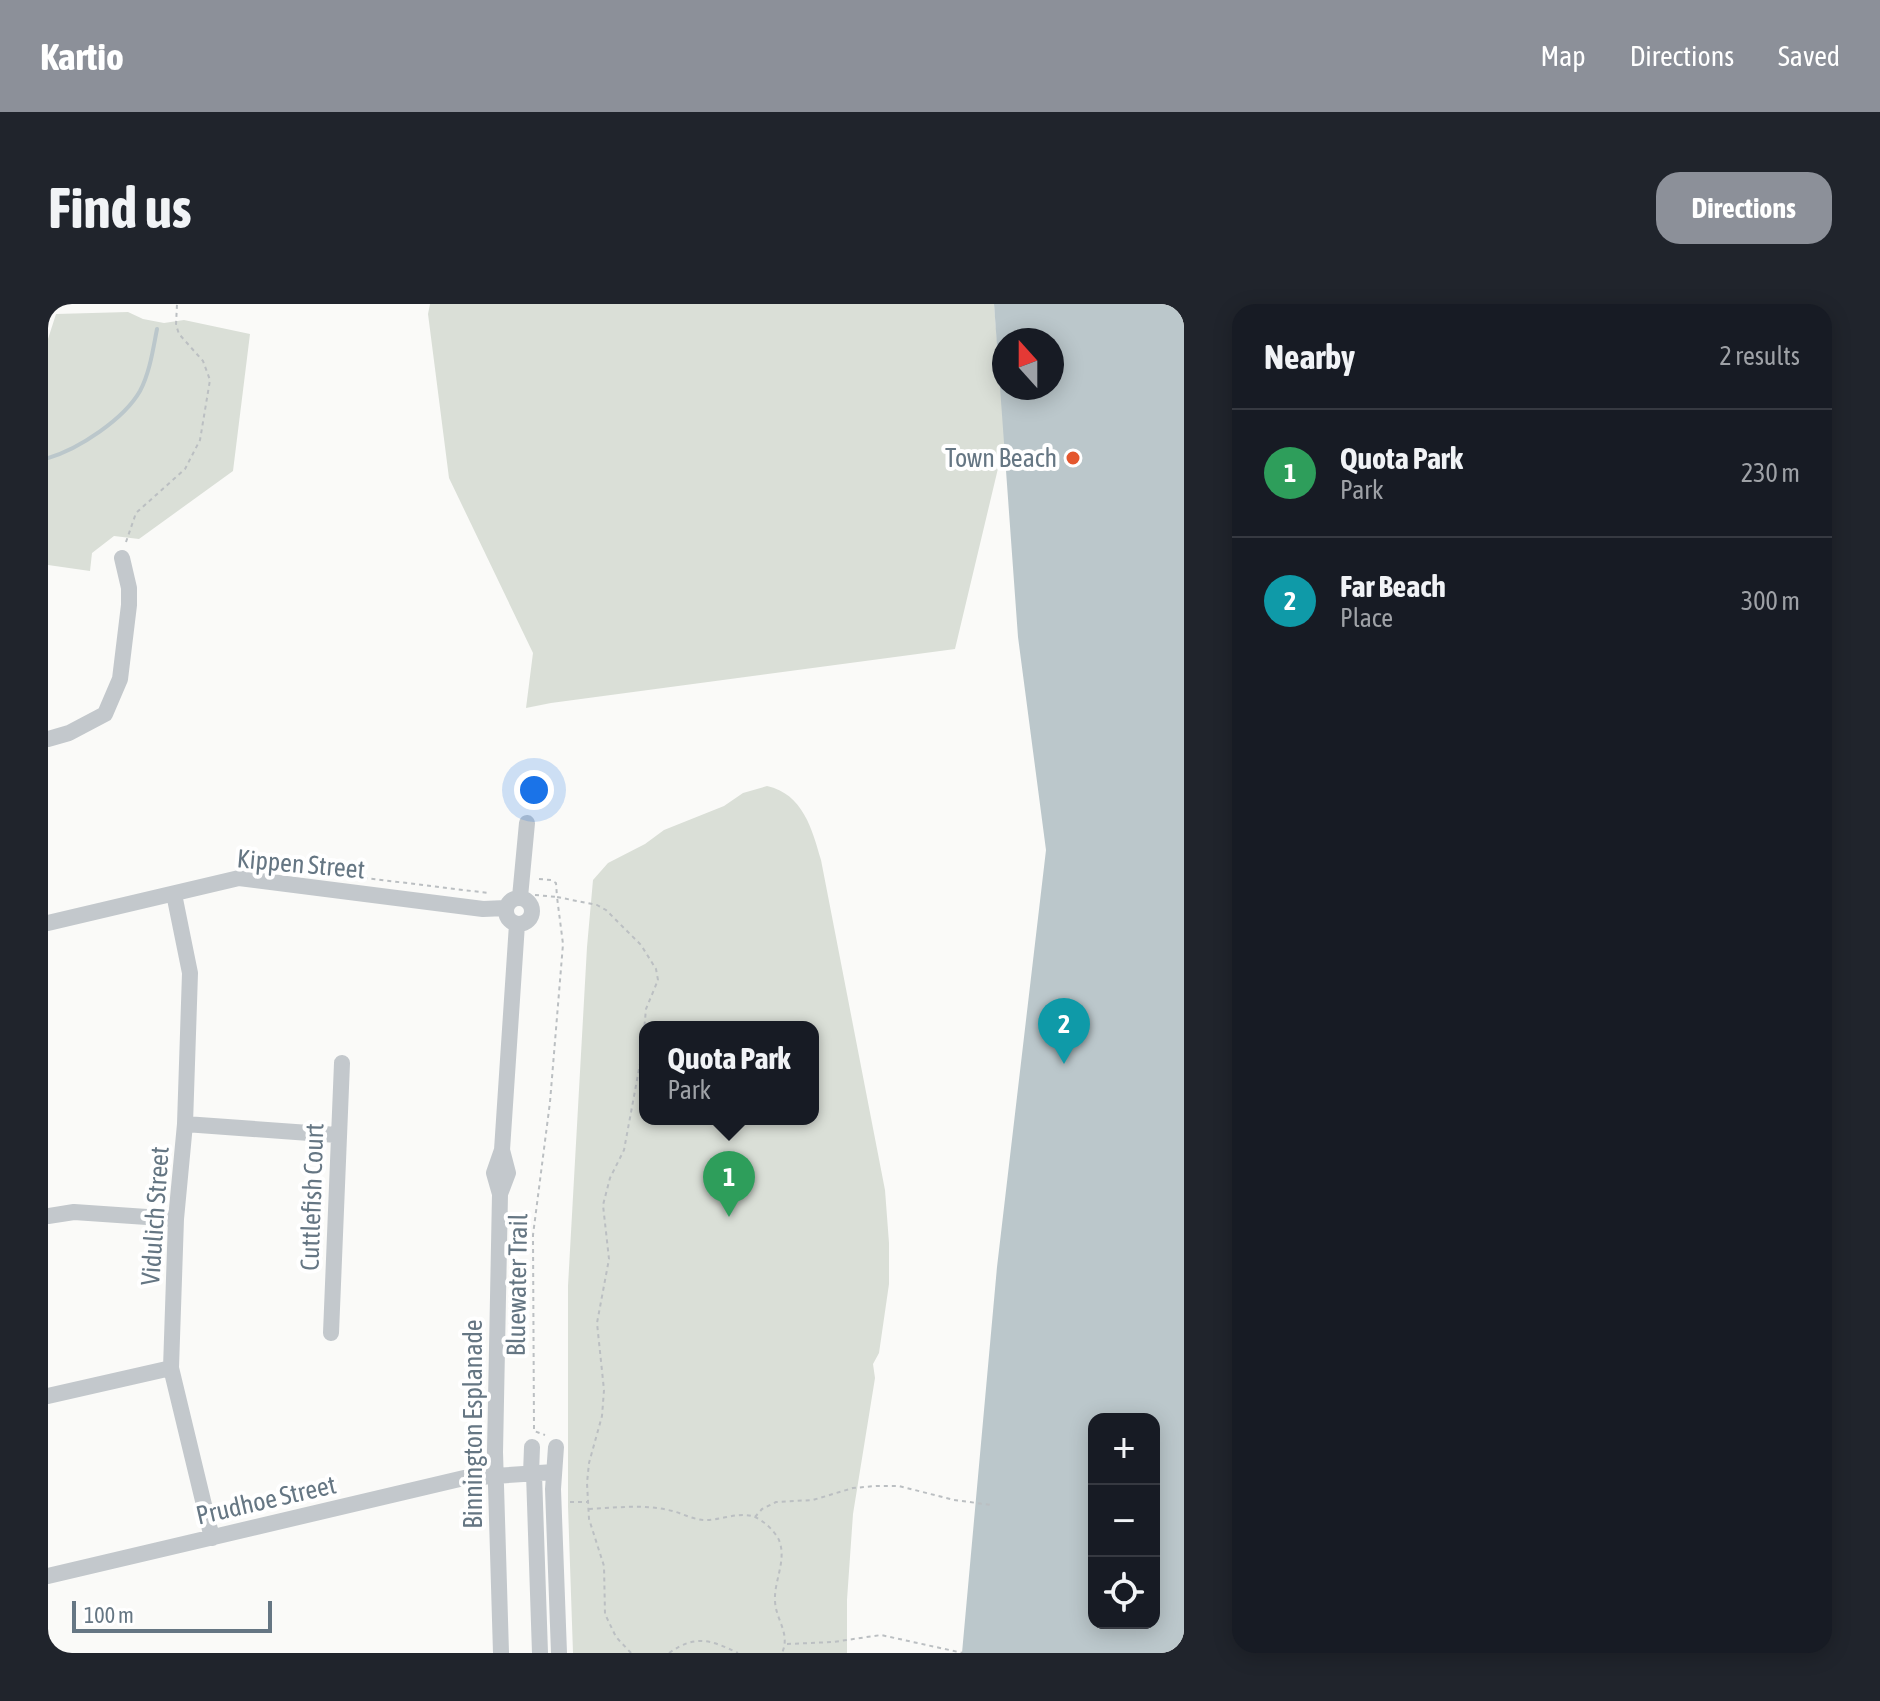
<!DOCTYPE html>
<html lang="en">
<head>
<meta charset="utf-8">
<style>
	:root { --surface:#171b24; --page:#20242c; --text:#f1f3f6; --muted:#9ea1a6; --line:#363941; --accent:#8c9099 }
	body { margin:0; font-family:"Asap Condensed",sans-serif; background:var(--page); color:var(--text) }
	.controls { position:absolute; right:24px; bottom:24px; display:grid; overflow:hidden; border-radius:16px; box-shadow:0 4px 20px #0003 }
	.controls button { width:72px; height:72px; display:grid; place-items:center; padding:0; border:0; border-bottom:2px solid var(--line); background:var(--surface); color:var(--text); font:40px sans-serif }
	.compass { position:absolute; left:944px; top:24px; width:72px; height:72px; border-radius:50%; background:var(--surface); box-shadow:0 4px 20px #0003; rotate:339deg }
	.scale { position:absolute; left:24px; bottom:20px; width:200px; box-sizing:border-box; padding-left:8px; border:4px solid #657683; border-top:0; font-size:22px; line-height:28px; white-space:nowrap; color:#657683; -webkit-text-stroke:6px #fff; paint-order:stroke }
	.you { position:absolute; left:486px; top:486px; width:28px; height:28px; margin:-20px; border:6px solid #fff; border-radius:50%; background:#1a73e8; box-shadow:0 0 0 12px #1a73e833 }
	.badge { display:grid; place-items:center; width:52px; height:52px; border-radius:50%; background:var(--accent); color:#fff; font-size:26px; font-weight:700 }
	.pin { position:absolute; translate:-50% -66px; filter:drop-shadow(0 2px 4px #0008) }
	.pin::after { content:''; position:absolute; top:42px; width:28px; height:24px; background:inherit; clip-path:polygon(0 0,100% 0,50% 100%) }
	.popup { position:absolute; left:591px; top:717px; width:180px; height:104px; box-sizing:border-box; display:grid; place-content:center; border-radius:16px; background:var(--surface); filter:drop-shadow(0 2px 6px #0005); font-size:26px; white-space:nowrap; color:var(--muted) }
	.popup b { font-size:30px; color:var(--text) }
	.popup::after { content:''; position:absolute; left:50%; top:100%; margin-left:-16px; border:16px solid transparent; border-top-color:var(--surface) }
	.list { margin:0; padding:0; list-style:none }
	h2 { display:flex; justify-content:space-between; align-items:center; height:104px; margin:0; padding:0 32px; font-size:34px }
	h2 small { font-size:26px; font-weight:400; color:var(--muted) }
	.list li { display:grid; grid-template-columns:52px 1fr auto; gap:24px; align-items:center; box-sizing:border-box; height:128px; padding:0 32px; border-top:2px solid var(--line) }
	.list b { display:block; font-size:30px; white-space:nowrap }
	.list p { margin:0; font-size:26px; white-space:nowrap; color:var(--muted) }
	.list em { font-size:26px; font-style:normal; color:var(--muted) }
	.icon { flex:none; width:44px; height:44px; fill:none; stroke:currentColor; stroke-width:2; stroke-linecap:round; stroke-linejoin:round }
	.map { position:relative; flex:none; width:1136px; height:1349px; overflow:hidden; border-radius:24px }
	header { display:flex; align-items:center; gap:48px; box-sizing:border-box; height:112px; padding:0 40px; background:var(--accent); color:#fff }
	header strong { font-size:38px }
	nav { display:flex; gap:44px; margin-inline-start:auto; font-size:28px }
	.intro { display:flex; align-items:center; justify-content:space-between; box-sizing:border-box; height:192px; padding:0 48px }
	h1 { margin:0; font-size:56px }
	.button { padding:20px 36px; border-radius:24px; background:var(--accent); color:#fff; font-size:28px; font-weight:700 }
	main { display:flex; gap:48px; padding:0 48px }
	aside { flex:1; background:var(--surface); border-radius:24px; box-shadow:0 4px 20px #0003 }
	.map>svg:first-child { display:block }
</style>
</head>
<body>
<header>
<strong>Kartio</strong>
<nav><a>Map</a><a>Directions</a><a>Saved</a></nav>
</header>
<div class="intro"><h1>Find us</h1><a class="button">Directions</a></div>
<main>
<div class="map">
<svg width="1136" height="1349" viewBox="0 0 1136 1349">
	<rect width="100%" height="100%" fill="#fafaf8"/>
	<!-- green -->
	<path fill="#dadfd7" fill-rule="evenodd" d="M382 0H946L957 135 907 345 503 399 478 404 485 349 401 174 380 10Z
		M80 8 95 15 116 19 136 16 202 30 185 167 91 235 66 232 44 249 42 267 0 261V35L8 10Z
		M719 482C755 490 764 525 773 556L837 886 841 939V980L831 1049 825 1060 827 1074 805 1210 799 1296V1349H525L520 1202V982L539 643 545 576 560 559 597 540 616 526 676 502 695 489ZM765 723V815H597V723Z"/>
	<!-- water -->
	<path fill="#bbc7cb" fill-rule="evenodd" d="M946 0H1136V1349H914L949 963 998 546 970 333ZM956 36H1004V84H956ZM1046 1115H1106V1319H1046Z"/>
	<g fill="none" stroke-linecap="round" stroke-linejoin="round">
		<!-- stream -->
		<path stroke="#bbc7cb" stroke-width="4" d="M0 154C31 145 76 115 92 87 102 68 105 45 109 25"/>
		<!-- path -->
		<path stroke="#bbbfc2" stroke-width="2" stroke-dasharray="4 4" stroke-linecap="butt" d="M78 238 88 209 137 165 152 136 162 76 155 57 131 30 128 21 129 0
			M244 565 440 589
			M491 575 503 576 508 579 509 593 549 601 558 606 593 641 608 665 610 676 598 705 594 749 576 846 562 874 555 901 561 955 549 1019 556 1086 554 1112 541 1159 539 1179 541 1215 556 1262 557 1310 568 1333 583 1349
			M487 591 509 593 515 640 502 798 485 931 486 1127 497 1131
			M522 1198H539
			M541 1205C566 1204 594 1200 620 1206 632 1208 643 1215 655 1216 671 1217 688 1208 704 1212 714 1215 726 1226 731 1236 739 1256 726 1277 727 1296 727 1315 743 1329 734 1349
			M707 1213 714 1205 728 1198 765 1196 805 1184 828 1182H851L906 1196 944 1201
			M739 1340 785 1338 833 1331 915 1349
			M621 1349C648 1330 663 1336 690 1349"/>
		<!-- minor -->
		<path stroke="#c3c8cc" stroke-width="16" d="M0 435 21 429 57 410 72 375 81 301V284L74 254
			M126 590 142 669 137 820 128 915 123 1064 164 1234
			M472 593 479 519
			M458 607a13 13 0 1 1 26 0a13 13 0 1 1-26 0Z
			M0 619 191 574 435 605 458 604
			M137 820 289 831
			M452 890 446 869 454 846 469 620
			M0 912 26 908 128 915
			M283 1029 294 759
			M0 1092 123 1064
			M508 1143 505 1185 511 1349
			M483 1170 484 1143
			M486 1170 492 1349
			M0 1272 416 1174 506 1168
			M453 1349 447 1148 452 890 460 869 454 846"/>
	</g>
	<!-- markers -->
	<circle fill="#e4572e" stroke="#fff" stroke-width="3" cx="1025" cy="154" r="8"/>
	<g text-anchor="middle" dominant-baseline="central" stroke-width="8" stroke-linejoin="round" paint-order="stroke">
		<!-- poi labels -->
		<g font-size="26" fill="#657683" stroke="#fff" text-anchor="end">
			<text x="1009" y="154">Town Beach</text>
		</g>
		<!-- street labels -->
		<g font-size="26" fill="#657683" stroke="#fff">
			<text transform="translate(253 560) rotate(5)">Kippen Street</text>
			<text transform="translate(264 893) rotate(-88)">Cuttlefish Court</text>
			<text transform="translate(107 912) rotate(-86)">Vidulich Street</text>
			<text transform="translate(469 981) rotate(-89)">Bluewater Trail</text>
			<text transform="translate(425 1120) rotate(-90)">Binnington Esplanade</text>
			<text transform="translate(218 1196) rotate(-13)">Prudhoe Street</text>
		</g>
	</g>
</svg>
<div class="controls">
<button>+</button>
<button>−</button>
<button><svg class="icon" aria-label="locate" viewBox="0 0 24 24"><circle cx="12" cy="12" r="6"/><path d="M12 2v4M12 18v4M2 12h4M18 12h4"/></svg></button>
</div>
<svg class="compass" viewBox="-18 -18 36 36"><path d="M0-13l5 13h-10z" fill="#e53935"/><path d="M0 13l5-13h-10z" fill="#9ea1a6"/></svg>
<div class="scale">100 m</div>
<div class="you"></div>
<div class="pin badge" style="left:681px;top:913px;background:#2e9e5b">1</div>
<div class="popup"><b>Quota Park</b>Park</div>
<div class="pin badge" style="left:1016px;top:760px;background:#0f9aa8">2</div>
</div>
<aside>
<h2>Nearby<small>2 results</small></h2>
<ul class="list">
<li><span class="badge" style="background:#2e9e5b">1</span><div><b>Quota Park</b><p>Park</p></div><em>230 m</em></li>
<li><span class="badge" style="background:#0f9aa8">2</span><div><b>Far Beach</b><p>Place</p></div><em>300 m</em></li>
</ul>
</aside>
</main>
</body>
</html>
